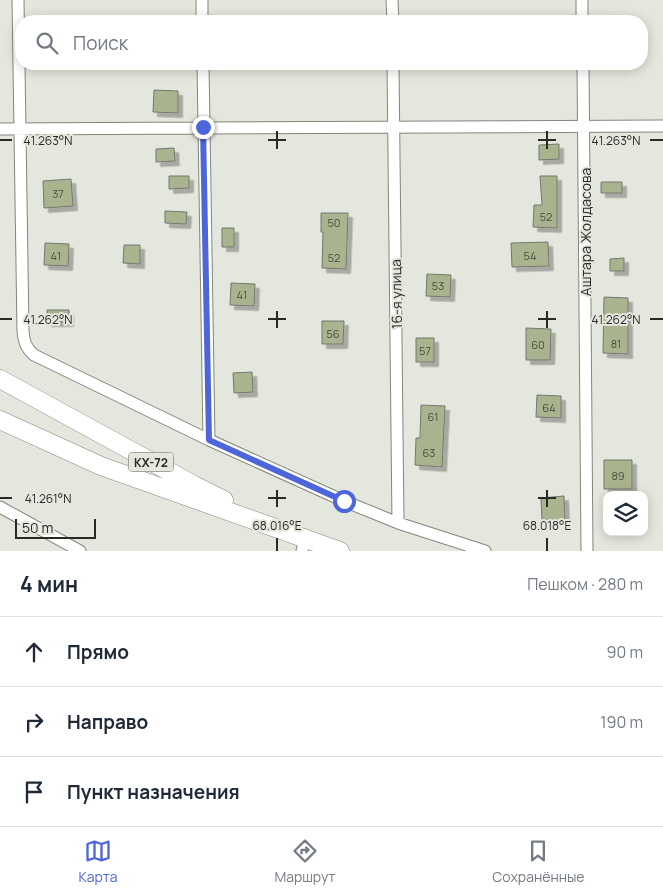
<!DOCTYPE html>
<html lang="ru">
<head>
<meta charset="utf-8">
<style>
	:root { --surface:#fff; --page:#f6f6f7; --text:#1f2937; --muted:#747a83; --line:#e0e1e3; --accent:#4d66da }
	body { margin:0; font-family:Manrope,sans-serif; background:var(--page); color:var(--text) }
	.controls { position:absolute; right:15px; bottom:15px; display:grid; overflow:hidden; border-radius:10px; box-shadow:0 2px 12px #0003 }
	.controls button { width:45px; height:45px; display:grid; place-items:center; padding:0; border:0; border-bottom:1px solid var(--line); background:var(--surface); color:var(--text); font:25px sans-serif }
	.scale { position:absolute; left:15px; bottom:12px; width:81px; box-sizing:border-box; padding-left:5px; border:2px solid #292a26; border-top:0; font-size:14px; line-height:18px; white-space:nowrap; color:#292a26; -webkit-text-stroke:4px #e4e7dd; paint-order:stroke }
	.stop { position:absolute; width:15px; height:15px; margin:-11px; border:4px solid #4d66da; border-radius:50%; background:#fff }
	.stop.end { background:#4d66da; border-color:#fff; box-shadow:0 1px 5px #0008 }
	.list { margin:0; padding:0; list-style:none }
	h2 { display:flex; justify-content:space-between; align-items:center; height:65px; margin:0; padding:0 20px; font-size:21px }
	h2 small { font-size:16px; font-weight:400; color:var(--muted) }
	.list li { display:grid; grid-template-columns:32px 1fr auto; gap:15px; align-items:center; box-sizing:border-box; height:70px; padding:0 20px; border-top:1px solid var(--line) }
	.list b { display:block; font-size:19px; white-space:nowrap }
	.list em { font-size:16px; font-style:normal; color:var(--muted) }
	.icon { flex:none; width:28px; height:28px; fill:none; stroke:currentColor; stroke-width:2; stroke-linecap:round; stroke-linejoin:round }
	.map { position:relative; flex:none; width:663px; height:551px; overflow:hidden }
	.search { position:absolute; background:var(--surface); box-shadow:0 2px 12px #0003; left:15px; right:15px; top:15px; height:55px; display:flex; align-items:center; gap:12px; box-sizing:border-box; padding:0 18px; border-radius:20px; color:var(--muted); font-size:19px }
	.sheet { height:275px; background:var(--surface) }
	nav { display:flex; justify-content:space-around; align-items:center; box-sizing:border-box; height:70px; border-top:1px solid var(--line); background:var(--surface); font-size:14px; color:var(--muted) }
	nav a { display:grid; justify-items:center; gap:2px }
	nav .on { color:var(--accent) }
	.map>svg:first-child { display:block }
</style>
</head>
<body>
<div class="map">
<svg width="663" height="551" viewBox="0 0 663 551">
	<defs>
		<filter id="shadow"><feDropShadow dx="4.5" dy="4.5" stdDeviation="0" flood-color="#0004"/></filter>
	</defs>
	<rect width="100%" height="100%" fill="#e4e7dd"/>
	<!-- building -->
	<path fill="#a9b38d" stroke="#75776f" filter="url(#shadow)" d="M154 90 178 91V113L153 112Z
		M559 144V159L539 160V145Z
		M174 148 175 161 156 162V149Z
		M169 176H189V188L169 189Z
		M540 176H557V228L533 227 534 205H542Z
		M71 179 73 206 44 208 43 181Z
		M601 182H622V193H601Z
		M165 211 187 212 186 224 165 223Z
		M321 213H348L346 269 322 268 323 232H321Z
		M222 228H234V247H222Z
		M548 242 549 266 512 267 511 243Z
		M45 243 69 244 68 266 44 265Z
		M124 245H140V264L123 263Z
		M624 258V271H610V259Z
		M427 274 451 275 450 297 426 296Z
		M231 283 255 284 254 306 230 305Z
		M604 297 628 298V354L603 353Z
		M47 310H69V322H47Z
		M322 321H344L343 344H322Z
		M526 328 551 329 550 360H526Z
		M416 338H434V362H416Z
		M252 372 253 392 234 393 233 373Z
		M537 395 561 396V418L536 417Z
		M421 405 445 406 442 467 415 465 416 438H420Z
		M604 460H632V489H604Z
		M564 496 565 520 542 521 541 498Z"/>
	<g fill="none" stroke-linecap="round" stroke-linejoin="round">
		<!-- minor casing -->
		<g stroke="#83867d" stroke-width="13">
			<path id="minor" d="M18 0 23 331C24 342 26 348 34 355L209 440 344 501 398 523 485 551
				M202 0V21
				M392 0 393 21
				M582 0V21
				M203 64 209 440
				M393 64 398 523
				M583 64 587 551
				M0 129 663 126
				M0 507 80 551
				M302 551 305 539"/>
		</g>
		<!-- primary casing -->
		<g stroke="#83867d" stroke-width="19">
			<path id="primary" d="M0 379 194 485 224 500
				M0 420 101 466 340 551"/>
		</g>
		<!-- minor -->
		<use href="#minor" stroke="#fff" stroke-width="11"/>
		<!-- primary -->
		<use href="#primary" stroke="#fff" stroke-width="18"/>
	</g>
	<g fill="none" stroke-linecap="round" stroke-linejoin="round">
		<!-- route -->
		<path stroke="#4d66da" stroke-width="6" d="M203 127 209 440 344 501"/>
	</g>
	<!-- ticks -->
	<path fill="none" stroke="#292a26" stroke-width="2" d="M277 131V149M547 131V149M0 140H12M268 140H286M538 140H556M650 140H663M277 311V328M547 311V328M0 319H12M268 319H286M538 319H556M650 319H663M277 490V507M547 490V507M0 498H12M268 498H286M538 498H556M277 538V551M547 538V551"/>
	<g text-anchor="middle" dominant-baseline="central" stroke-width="4" stroke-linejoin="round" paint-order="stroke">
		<!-- number labels -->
		<g font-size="11" fill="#494c40">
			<text x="58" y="193">37</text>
			<text x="546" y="216">52</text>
			<text x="334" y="222">50</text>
			<text x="56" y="255">41</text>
			<text x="530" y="255">54</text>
			<text x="334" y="257">52</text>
			<text x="438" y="285">53</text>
			<text x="242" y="294">41</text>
			<text x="333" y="333">56</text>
			<text x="616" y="343">81</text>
			<text x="538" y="344">60</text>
			<text x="425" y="350">57</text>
			<text x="549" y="407">64</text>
			<text x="433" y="416">61</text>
			<text x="429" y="452">63</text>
			<text x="618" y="475">89</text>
		</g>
		<!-- shield labels -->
		<rect fill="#e4e7dd" stroke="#61635d" stroke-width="1" x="128.5" y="452.5" width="45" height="19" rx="4"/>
		<g font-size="12" font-weight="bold" fill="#292a26">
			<text x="151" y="462">КХ-72</text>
		</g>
		<!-- street labels -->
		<g font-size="14" fill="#292a26" stroke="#e4e7dd">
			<text transform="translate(585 232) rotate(-90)">Аштара Жолдасова</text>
			<text transform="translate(396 294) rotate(-91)">16-я улица</text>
		</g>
	</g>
	<g font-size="12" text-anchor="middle" fill="#292a26" stroke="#e4e7dd" stroke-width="4" stroke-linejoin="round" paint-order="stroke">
		<text x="48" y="145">41.263°N</text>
		<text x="616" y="145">41.263°N</text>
		<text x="48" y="324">41.262°N</text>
		<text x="616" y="324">41.262°N</text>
		<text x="48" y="503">41.261°N</text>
		<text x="277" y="530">68.016°E</text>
		<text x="547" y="530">68.018°E</text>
	</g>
</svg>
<div class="controls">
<button><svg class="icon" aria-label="layers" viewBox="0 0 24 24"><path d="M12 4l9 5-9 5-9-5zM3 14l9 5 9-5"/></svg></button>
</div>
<div class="scale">50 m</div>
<div class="stop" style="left:344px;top:501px"></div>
<div class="stop end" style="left:203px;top:127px"></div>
<div class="search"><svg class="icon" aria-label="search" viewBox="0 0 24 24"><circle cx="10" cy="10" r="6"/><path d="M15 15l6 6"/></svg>Поиск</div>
</div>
<section class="sheet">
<h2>4 мин<small>Пешком · 280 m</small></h2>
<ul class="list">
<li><svg class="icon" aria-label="ahead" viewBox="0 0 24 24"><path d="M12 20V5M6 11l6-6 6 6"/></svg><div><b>Прямо</b></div><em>90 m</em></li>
<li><svg class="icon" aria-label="right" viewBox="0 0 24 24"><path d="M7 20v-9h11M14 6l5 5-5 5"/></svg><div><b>Направо</b></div><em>190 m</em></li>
<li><svg class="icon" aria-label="arrive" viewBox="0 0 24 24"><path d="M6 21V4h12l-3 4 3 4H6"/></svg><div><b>Пункт назначения</b></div></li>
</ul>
</section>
<nav>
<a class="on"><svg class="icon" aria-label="map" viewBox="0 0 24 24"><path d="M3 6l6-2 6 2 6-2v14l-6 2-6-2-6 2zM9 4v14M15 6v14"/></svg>Карта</a>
<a><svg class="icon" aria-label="directions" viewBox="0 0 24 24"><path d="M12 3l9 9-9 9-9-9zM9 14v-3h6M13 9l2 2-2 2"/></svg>Маршрут</a>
<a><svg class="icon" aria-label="saved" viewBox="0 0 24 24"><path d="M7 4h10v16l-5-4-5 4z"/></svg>Сохранённые</a>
</nav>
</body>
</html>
